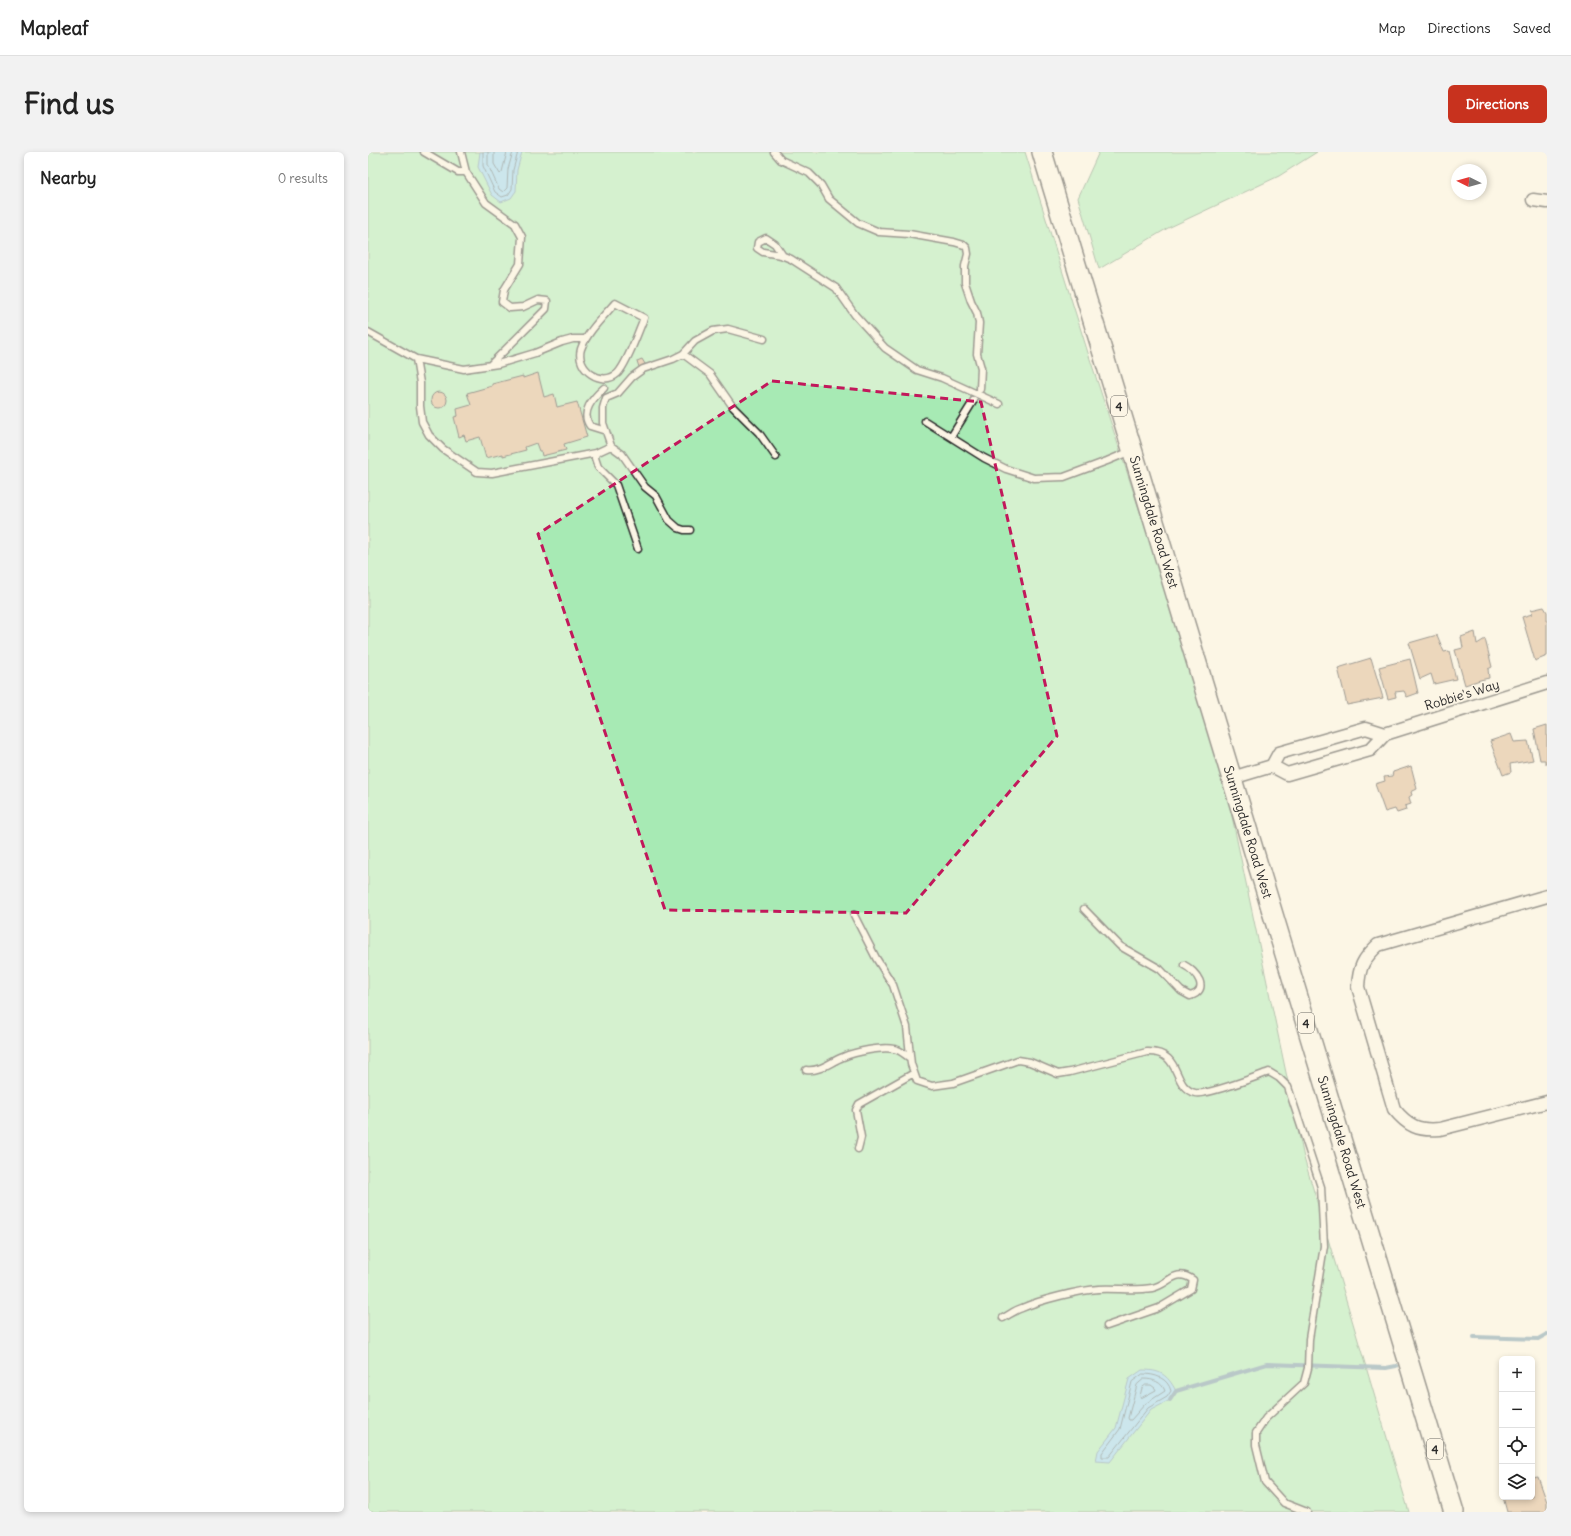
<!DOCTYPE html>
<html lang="en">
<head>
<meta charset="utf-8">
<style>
	:root { --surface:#fff; --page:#f2f2f2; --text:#222; --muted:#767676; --line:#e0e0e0; --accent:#c8321e }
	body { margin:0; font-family:Delius,sans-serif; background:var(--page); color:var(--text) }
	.controls { position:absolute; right:12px; bottom:12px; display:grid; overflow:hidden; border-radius:6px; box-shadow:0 2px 6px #0003 }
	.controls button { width:36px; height:36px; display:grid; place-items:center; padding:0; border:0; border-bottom:1px solid var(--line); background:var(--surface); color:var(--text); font:20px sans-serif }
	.compass { position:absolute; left:1083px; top:12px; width:36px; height:36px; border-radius:50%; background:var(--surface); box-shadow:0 2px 6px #0003; rotate:275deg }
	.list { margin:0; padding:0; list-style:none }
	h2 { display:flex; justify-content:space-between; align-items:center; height:52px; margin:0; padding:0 16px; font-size:17px }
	h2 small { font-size:13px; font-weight:400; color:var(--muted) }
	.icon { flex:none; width:22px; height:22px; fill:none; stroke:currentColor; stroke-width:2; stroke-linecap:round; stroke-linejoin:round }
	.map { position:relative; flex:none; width:1179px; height:1360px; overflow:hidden; border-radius:6px }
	header { display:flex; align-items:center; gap:24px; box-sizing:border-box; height:56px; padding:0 20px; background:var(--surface); border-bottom:1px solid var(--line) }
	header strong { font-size:19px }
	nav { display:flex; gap:22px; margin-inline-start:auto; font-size:14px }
	.intro { display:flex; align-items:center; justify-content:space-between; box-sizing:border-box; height:96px; padding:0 24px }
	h1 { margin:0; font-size:28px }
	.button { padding:10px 18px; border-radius:6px; background:var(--accent); color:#fff; font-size:14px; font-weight:700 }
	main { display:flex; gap:24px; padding:0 24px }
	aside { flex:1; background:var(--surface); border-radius:6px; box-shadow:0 2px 6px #0003 }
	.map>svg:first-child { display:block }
</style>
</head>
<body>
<header>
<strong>Mapleaf</strong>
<nav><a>Map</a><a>Directions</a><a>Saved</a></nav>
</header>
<div class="intro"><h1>Find us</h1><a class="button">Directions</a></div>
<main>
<aside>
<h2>Nearby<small>0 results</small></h2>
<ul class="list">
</ul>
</aside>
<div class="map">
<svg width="1179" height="1360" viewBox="0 0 1179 1360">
	<rect width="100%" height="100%" fill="#fcf5e5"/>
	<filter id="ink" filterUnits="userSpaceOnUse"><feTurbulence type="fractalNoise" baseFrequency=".025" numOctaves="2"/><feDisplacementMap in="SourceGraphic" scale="8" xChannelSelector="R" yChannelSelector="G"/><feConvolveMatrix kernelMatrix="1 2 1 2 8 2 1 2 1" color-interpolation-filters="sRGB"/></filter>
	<g filter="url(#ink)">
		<!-- green -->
		<path fill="#a7eab4" stroke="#698a70" d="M0 0H657L721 204 850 598 936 1006 1041 1360H0Z
			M731 0H949L911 24 800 76 731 117 710 46Z"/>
		<!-- water -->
		<path fill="#92d3f4" stroke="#6990a4" d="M112 0H154L149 18 148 39 143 46 133 50 124 43 110 15Z
			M774 1218C792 1218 799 1222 808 1239L802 1248 783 1258 742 1310 728 1309 730 1299 748 1276 761 1227Z"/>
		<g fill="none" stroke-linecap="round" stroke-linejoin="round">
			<!-- shore -->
			<path stroke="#546e7b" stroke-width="1" d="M115 0V14L127 40 134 45 140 43 144 37 145 18 150 0
				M120 0V13L131 37 135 40 139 36 140 17 145 0
				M126 0V12L132 22 134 20 139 0
				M775 1222C787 1222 800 1226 803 1239L799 1245 780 1256 741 1305H734V1301L752 1277 764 1230Z
				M776 1227C785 1227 794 1230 797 1239L777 1252 763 1268H761L760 1266 769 1233Z
				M778 1233H783L787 1236 788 1238 773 1246 772 1244 774 1236Z"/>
			<!-- stream -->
			<path stroke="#6990a4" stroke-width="4" d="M1106 1185 1170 1187 1179 1182
				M802 1248 808 1239 899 1212 1018 1216 1028 1214"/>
		</g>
		<!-- building -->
		<path fill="#dab18b" stroke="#2b2b2b" d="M274 207 277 212 271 215 269 209Z
			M170 221 176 245 186 242 189 255 209 250 219 285 196 292 198 298 174 304 173 299H171L168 291 157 295 158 298 135 304V302L118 306 112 285 98 289 96 283 91 285 86 265 90 264 89 257 103 253 99 241 124 234V232L155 224V226Z
			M63 248a8 8 0 1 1 16 0a8 8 0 1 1-16 0Z
			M1176 455 1179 460V504L1167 509 1154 465 1164 462 1163 458Z
			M1107 480 1109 492 1117 487 1124 515 1120 517 1121 526 1112 528 1097 533 1087 498 1095 496 1093 485Z
			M1069 483 1076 500 1081 499 1088 527 1066 532 1063 522 1052 527 1041 491Z
			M1003 506 1015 546 979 553 970 516Z
			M1042 507 1050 541 1039 545 1036 539 1027 540 1028 545 1020 547 1011 515Z
			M1179 573V611H1177V608H1172L1166 577Z
			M1143 582 1146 590 1160 589 1165 608 1142 612 1143 620 1135 623 1122 589Z
			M1043 614 1049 637 1043 640 1044 643 1041 645 1043 652 1037 654 1038 658 1029 661 1027 657 1017 660 1007 632 1017 629 1016 625 1024 624 1025 620Z
			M1170 1325 1179 1350V1360H1139L1135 1345H1164V1326Z"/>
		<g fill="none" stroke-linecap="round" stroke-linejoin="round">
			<!-- service casing -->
			<g stroke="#2b2b2b" stroke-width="9">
				<path id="service" d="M56 0 90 20H98
					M93 0 98 20 118 51 147 72 154 85 152 112 136 138 134 150 142 156 155 155 170 148 179 149 178 157 122 213
					M406 0 413 8 441 21 453 33 461 47 490 71 511 80 541 82 586 90 596 93 599 96 600 102 597 114V131L603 149 609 161 611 171 609 202 613 216 612 237
					M415 104 407 92 398 86 390 90 389 96 395 100 413 103 423 107 468 136 487 163 517 196 549 218 574 226 631 252
					M247 151 276 166C270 180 260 210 250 221 234 236 207 217 213 197 219 180 235 165 247 151Z
					M0 180 48 207 96 217 130 212 167 201 194 190 205 187H217
					M315 202 342 222 365 255 391 281 408 305
					M48 207 52 231V254L54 270 61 283 75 297 109 320 124 321 228 301
					M236 236C225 246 212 260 222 274L238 279
					M557 269 616 306 638 317 666 326 696 325 739 309 763 299
					M583 285 606 248
					M243 294 228 301 227 306 230 315 248 333 270 397
					M322 378H316L310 376 301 368 288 344 277 335 254 302 243 294 235 271V256L238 246 250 241 264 225 275 217 305 207 315 202 327 189 345 179 360 177 396 187
					M716 757 752 794 792 817 813 839 822 844C843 838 828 819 816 813
					M486 763 508 806 525 833 539 875 543 912 549 929 564 934 585 931 650 908 662 910 690 922 702 920 779 900C815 899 803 935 827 941 838 944 887 925 901 920L911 926 920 935 953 1035 956 1094 941 1187 940 1216 936 1231 898 1266 888 1281V1293L897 1330 916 1351 939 1360
					M438 918C452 920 462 910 475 905 487 900 514 894 526 897 533 898 537 903 542 906
					M490 997 493 985 488 958 491 952 546 921
					M635 1166C641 1163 647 1158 654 1156 672 1148 712 1138 731 1137 749 1136 766 1139 784 1136 801 1133 806 1115 825 1128L823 1137 791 1156 739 1174"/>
			</g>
			<!-- minor casing -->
			<g stroke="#2b2b2b" stroke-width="15">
				<path id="minor" d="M1165 48 1179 50
					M904 614 911 601 998 576 1017 582
					M864 626 904 614 919 622 1002 598 1017 582 1179 531
					M1179 744 1010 793C995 807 991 815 990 835L1026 957C1040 974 1050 979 1072 977L1179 950"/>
			</g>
			<!-- primary casing -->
			<g stroke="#2b2b2b" stroke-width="22">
				<path id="primary" d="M674 0 1086 1360"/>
			</g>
			<!-- service -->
			<use href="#service" stroke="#fcf5e5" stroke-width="6"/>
			<!-- minor -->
			<use href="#minor" stroke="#fcf5e5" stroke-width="12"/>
			<!-- primary -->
			<use href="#primary" stroke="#fcf5e5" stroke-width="19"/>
		</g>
	</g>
	<!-- marked area -->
	<path d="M0 0H1179V1360H0ZM404 229 613 250 689 584 538 761 297 758 170 382Z" fill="#fcf5e5" fill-opacity=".55" fill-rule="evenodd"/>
	<path fill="none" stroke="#c2185b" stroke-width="3" stroke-dasharray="8 5" stroke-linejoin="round" d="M404 229 613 250 689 584 538 761 297 758 170 382Z"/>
	<g text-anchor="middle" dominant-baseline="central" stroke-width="3" stroke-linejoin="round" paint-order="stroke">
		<!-- shield labels -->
		<g fill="#fcf5e5" stroke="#6a6863" stroke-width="1">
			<rect x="743" y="244" width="16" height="20" rx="3"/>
			<rect x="930" y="861" width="16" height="20" rx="3"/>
			<rect x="1059" y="1287" width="16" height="20" rx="3"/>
		</g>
		<g font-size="12" font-weight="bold" fill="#2b2b2b">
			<text x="751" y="254">4</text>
			<text x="938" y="871">4</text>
			<text x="1067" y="1297">4</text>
		</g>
		<!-- street labels -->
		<g font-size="13" fill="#2b2b2b" stroke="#fcf5e5">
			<text transform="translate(786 370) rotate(73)">Sunningdale Road West</text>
			<text transform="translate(1094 543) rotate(-17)">Robbie's Way</text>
			<text transform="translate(880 680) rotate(73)">Sunningdale Road West</text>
			<text transform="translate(974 990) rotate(73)">Sunningdale Road West</text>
		</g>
	</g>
</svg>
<div class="controls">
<button>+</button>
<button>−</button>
<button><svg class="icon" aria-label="locate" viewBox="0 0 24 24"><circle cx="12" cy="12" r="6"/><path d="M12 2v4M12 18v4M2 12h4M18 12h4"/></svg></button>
<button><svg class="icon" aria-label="layers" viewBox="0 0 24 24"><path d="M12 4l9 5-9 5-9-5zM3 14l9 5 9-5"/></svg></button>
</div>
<svg class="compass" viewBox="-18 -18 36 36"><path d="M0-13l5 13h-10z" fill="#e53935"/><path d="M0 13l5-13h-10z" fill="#767676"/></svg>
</div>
</main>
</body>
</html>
